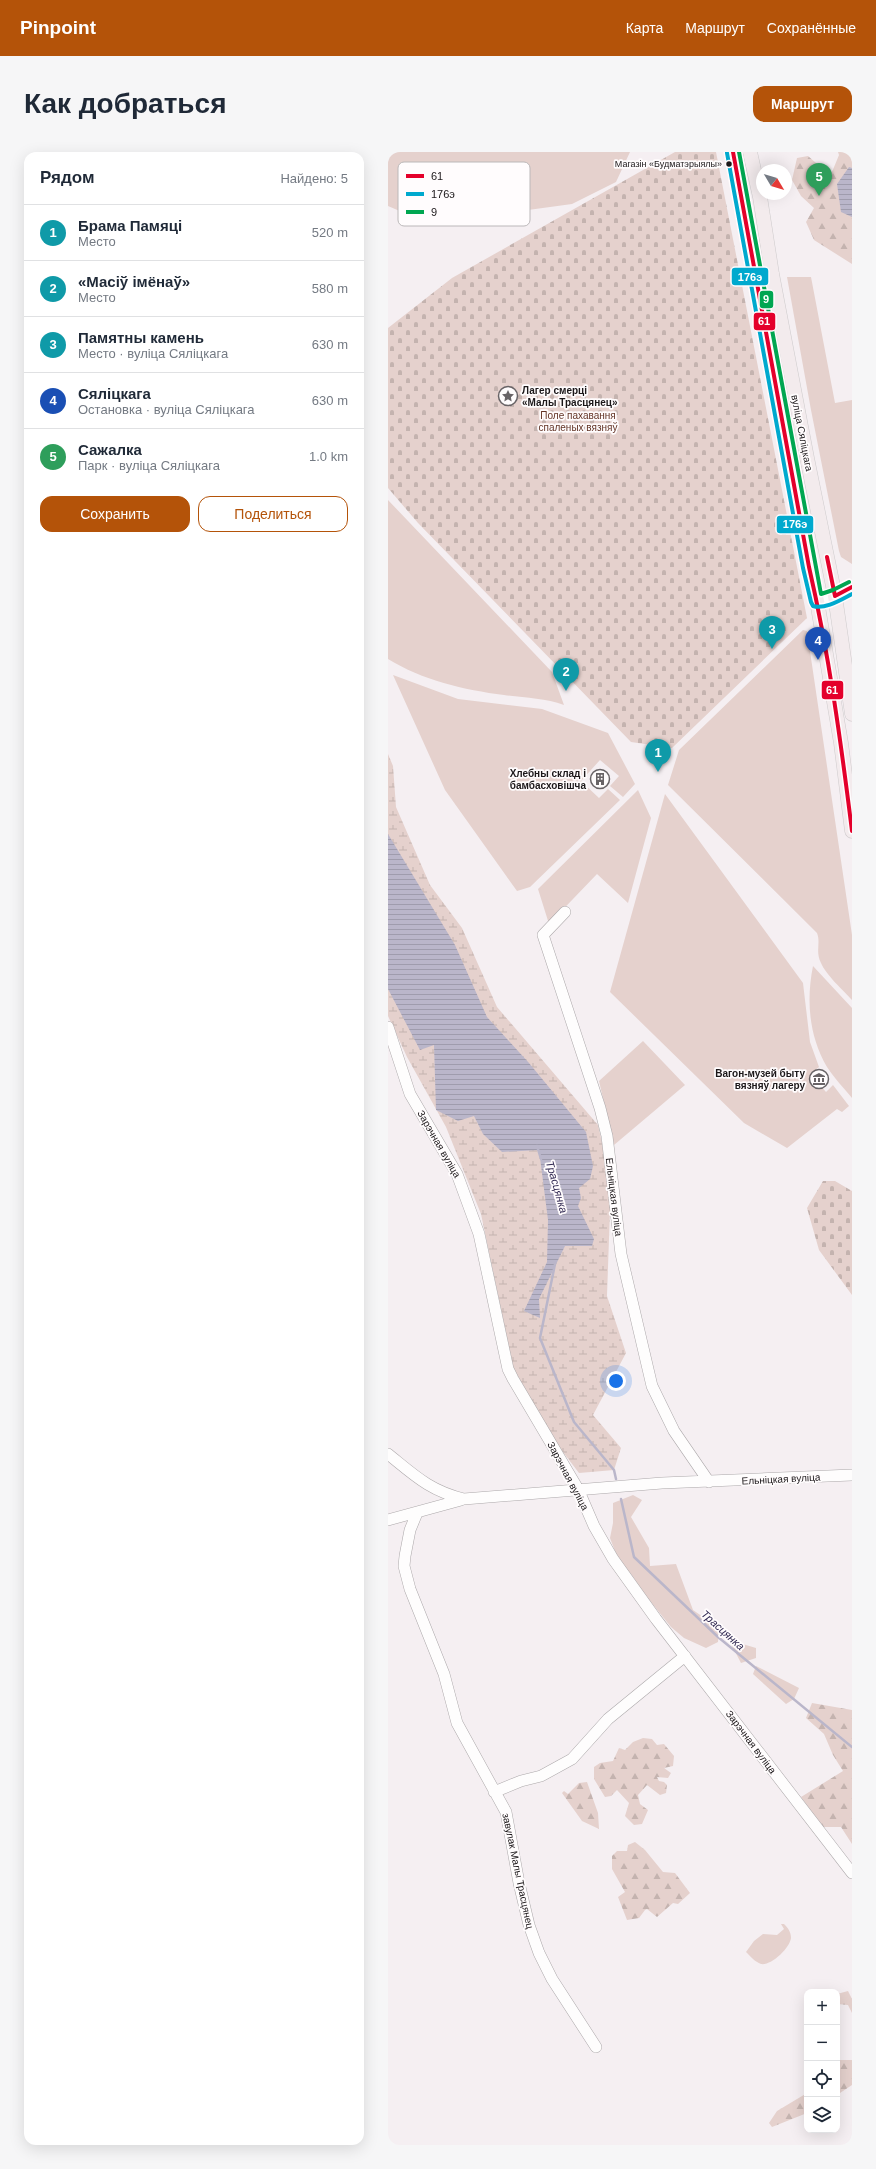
<!DOCTYPE html>
<html lang="ru">
<head>
<meta charset="utf-8">
<style>
	:root { --surface:#fff; --page:#f6f6f7; --text:#1f2937; --muted:#747a83; --line:#e0e1e3; --accent:#b45309 }
	body { margin:0; font-family:Helvetica,sans-serif; background:var(--page); color:var(--text) }
	.controls { position:absolute; right:12px; bottom:12px; display:grid; overflow:hidden; border-radius:8px; box-shadow:0 4px 16px #0002 }
	.controls button { width:36px; height:36px; display:grid; place-items:center; padding:0; border:0; border-bottom:1px solid var(--line); background:var(--surface); color:var(--text); font:20px sans-serif }
	.compass { position:absolute; left:368px; top:12px; width:36px; height:36px; border-radius:50%; background:var(--surface); box-shadow:0 4px 16px #0002; rotate:128deg }
	.you { position:absolute; left:228px; top:1229px; width:14px; height:14px; margin:-10px; border:3px solid #fff; border-radius:50%; background:#1a73e8; box-shadow:0 0 0 6px #1a73e833 }
	.badge { display:grid; place-items:center; width:26px; height:26px; border-radius:50%; background:var(--accent); color:#fff; font-size:13px; font-weight:700 }
	.pin { position:absolute; translate:-50% -33px; filter:drop-shadow(0 1px 2px #0008) }
	.pin::after { content:''; position:absolute; top:21px; width:14px; height:12px; background:inherit; clip-path:polygon(0 0,100% 0,50% 100%) }
	.list { margin:0; padding:0; list-style:none }
	h2 { display:flex; justify-content:space-between; align-items:center; height:52px; margin:0; padding:0 16px; font-size:17px }
	h2 small { font-size:13px; font-weight:400; color:var(--muted) }
	.list li { display:grid; grid-template-columns:26px 1fr auto; gap:12px; align-items:center; box-sizing:border-box; height:56px; padding:0 16px; border-top:1px solid var(--line) }
	.list b { display:block; font-size:15px; white-space:nowrap }
	.list p { margin:0; font-size:13px; white-space:nowrap; color:var(--muted) }
	.list em { font-size:13px; font-style:normal; color:var(--muted) }
	.actions { display:flex; gap:8px; padding:12px 16px }
	.actions a { flex:1; padding:9px 0; border:1px solid var(--accent); border-radius:12px; text-align:center; font-size:14px; color:var(--accent) }
	.actions .main { background:var(--accent); color:#fff }
	.icon { flex:none; width:22px; height:22px; fill:none; stroke:currentColor; stroke-width:2; stroke-linecap:round; stroke-linejoin:round }
	.map { position:relative; flex:none; width:464px; height:1993px; overflow:hidden; border-radius:12px }
	header { display:flex; align-items:center; gap:24px; box-sizing:border-box; height:56px; padding:0 20px; background:var(--accent); color:#fff }
	header strong { font-size:19px }
	nav { display:flex; gap:22px; margin-inline-start:auto; font-size:14px }
	.intro { display:flex; align-items:center; justify-content:space-between; box-sizing:border-box; height:96px; padding:0 24px }
	h1 { margin:0; font-size:28px }
	.button { padding:10px 18px; border-radius:12px; background:var(--accent); color:#fff; font-size:14px; font-weight:700 }
	main { display:flex; gap:24px; padding:0 24px }
	aside { flex:1; background:var(--surface); border-radius:12px; box-shadow:0 4px 16px #0002 }
	.map>svg:first-child { display:block }
</style>
</head>
<body>
<header>
<strong>Pinpoint</strong>
<nav><a>Карта</a><a>Маршрут</a><a>Сохранённые</a></nav>
</header>
<div class="intro"><h1>Как добраться</h1><a class="button">Маршрут</a></div>
<main>
<aside>
<h2>Рядом<small>Найдено: 5</small></h2>
<ul class="list">
<li><span class="badge" style="background:#0f9aa8">1</span><div><b>Брама Памяці</b><p>Место</p></div><em>520 m</em></li>
<li><span class="badge" style="background:#0f9aa8">2</span><div><b>«Масіў імёнаў»</b><p>Место</p></div><em>580 m</em></li>
<li><span class="badge" style="background:#0f9aa8">3</span><div><b>Памятны камень</b><p>Место · вуліца Сяліцкага</p></div><em>630 m</em></li>
<li><span class="badge" style="background:#1a4fb4">4</span><div><b>Сяліцкага</b><p>Остановка · вуліца Сяліцкага</p></div><em>630 m</em></li>
<li><span class="badge" style="background:#2e9e5b">5</span><div><b>Сажалка</b><p>Парк · вуліца Сяліцкага</p></div><em>1.0 km</em></li>
</ul>
<div class="actions"><a class="main">Сохранить</a><a>Поделиться</a></div>
</aside>
<div class="map">
<svg width="464" height="1993" viewBox="0 0 464 1993">
	<defs>
		<pattern id="forest-firs" width="22" height="20" patternUnits="userSpaceOnUse"><rect width="22" height="20" fill="#e5d1cd"/><path d="M5 1l3.5 6h-7zM16 11l3.5 6h-7z" fill="#c4b3af"/></pattern>
		<pattern id="wetland-marsh" width="20" height="14" patternUnits="userSpaceOnUse"><rect width="20" height="14" fill="#e5d1cd"/><path d="M1 5h8M5 5V1M11 12h8M15 12V8" fill="none" stroke="#c4b3af"/></pattern>
		<pattern id="cemetery-stones" width="16" height="16" patternUnits="userSpaceOnUse"><rect width="16" height="16" fill="#e5d1cd"/><path d="M2 7V4a2 2 0 0 1 4 0v3zM10 15v-3a2 2 0 0 1 4 0v3z" fill="#c4b3af"/></pattern>
		<pattern id="water-rules" width="6" height="5" patternUnits="userSpaceOnUse"><rect width="6" height="5" fill="#bab6ca"/><path d="M0 2.5h6" fill="none" stroke="#9f9cad"/></pattern>
	</defs>
	<rect width="100%" height="100%" fill="#f5eff2"/>
	<!-- green -->
	<path fill="#e5d1cd" d="M0 0H242L228 30 184 52 110 62 62 59 21 63 0 54Z
		M399 125H423L447 251 464 248V412L453 405 451 399 423 258Z
		M0 348 164 520 176 553C157 546 136 546 116 543 76 538 34 528 0 507Z
		M415 478 419 479 464 783V848C456 839 438 823 433 811 427 799 433 791 429 781L280 633 291 598Z
		M5 523 70 547 154 557 220 581 247 632 235 645 222 634 231 624 212 608 193 629 211 646 220 637 232 648 142 735 129 739 57 638Z
		M250 638 263 666 240 751 209 722 161 772 150 737Z
		M277 642 415 831 422 890 431 915 423 922 438 940 445 933 461 954 454 960 449 957 399 996 356 971 222 840Z
		M425 814 464 856V946C456 936 446 926 439 915 421 884 418 849 425 814Z
		M255 889 297 933 226 993 211 929Z
		M245 1343 254 1348 243 1365 261 1396 262 1414 288 1412 305 1458 331 1476 330 1490 318 1496 296 1486 283 1475 258 1444 243 1422 232 1412 222 1386 225 1371V1351Z
		M341 1488 368 1496V1506L353 1511Z
		M368 1514 411 1536 406 1547 398 1552 365 1522Z
		M393 1772H396C400 1776 403 1780 403 1786 402 1796 383 1814 373 1812 367 1810 362 1804 358 1800L366 1789 375 1782 389 1783 396 1777Z"/>
	<!-- forest -->
	<path fill="url(#forest-firs)" d="M450 0H464V112L426 88 418 70 426 56 413 44 404 28 409 6 420 4 435 17 444 20 451 3Z
		M424 1551 464 1558V1692L453 1675H434L413 1645 455 1619 445 1603 436 1582 418 1566Z
		M255 1586 264 1587 269 1593 276 1592 286 1604 285 1614 276 1616 283 1621 280 1626 269 1625 271 1629 276 1630 279 1633 278 1641 272 1643 259 1633 250 1643 252 1652 260 1658 254 1672 246 1673 237 1664 241 1651 229 1638 223 1644 217 1645 206 1627V1615L212 1611 225 1609 231 1596 237 1598 245 1590Z
		M199 1630 210 1661 211 1677 194 1669 174 1641 176 1639 180 1642 191 1631Z
		M247 1690 257 1698 275 1720 287 1721 302 1741 290 1752 285 1751 269 1765 259 1757 257 1758 251 1766 239 1768 230 1745 237 1740 224 1717V1704L229 1699H239L240 1693Z
		M460 1839 464 1847V1861L460 1853 449 1852V1842Z
		M449 1908H464V1933L449 1943Z
		M419 1941V1961L384 1975 381 1971 389 1959Z"/>
	<!-- wetland -->
	<path fill="url(#wetland-marsh)" d="M0 602 5 614 8 655 42 733 74 776 109 855 210 973 223 1030 219 1144 238 1201 205 1263 233 1296 226 1318 191 1321 165 1287 136 1241 125 1215 93 1062 58 975 19 905 0 864Z"/>
	<!-- cemetery -->
	<path fill="url(#cemetery-stones)" d="M287 0H328L419 466 284 596 243 590 30 371 0 336V176L64 126Z
		M435 1029H447L464 1039V1143L431 1098 419 1056Z"/>
	<!-- water -->
	<path fill="url(#water-rules)" d="M461 15 464 16V65L453 60 449 32Z
		M0 682 67 793 99 865 141 911 198 980 205 1014 202 1027 191 1036 193 1046 190 1054 206 1087 204 1094H177L151 1147 152 1166 136 1159 159 1110 160 1068 151 998 114 1000 95 982 86 964 70 969 48 958 46 893 32 898 0 837Z"/>
	<g fill="none" stroke-linecap="round" stroke-linejoin="round">
		<!-- stream -->
		<path stroke="#bab6ca" stroke-width="2.5" d="M149 994 153 1007
			M167 1112 152 1186 186 1270 226 1318 228 1327
			M233 1347 246 1405 330 1485 464 1595"/>
		<!-- minor casing -->
		<g stroke="#aca8aa" stroke-width="12">
			<path id="minor" d="M429 449 447 444 464 435
				M177 760 155 783 212 956 219 984 233 1102 264 1234 286 1279 321 1330
				M0 875 22 942 69 1022 91 1082 120 1217 125 1227 190 1337 206 1374 225 1407 268 1467 464 1721
				M0 1302C26 1323 42 1339 76 1347L274 1331 464 1323
				M29 1361 22 1378 17 1404 16 1414 22 1437 56 1522 69 1571 118 1660 131 1731 141 1773 151 1801 164 1827 208 1895
				M0 1368 73 1348
				M106 1640 133 1629 153 1624 184 1607 220 1567 297 1504"/>
		</g>
		<!-- major casing -->
		<g stroke="#cecbcc" stroke-width="15">
			<path id="major" d="M345 0 421 415 429 449 453 591 464 679
				M362 0 372 45 384 122 419 306 447 444 464 562"/>
		</g>
		<!-- minor -->
		<use href="#minor" stroke="#fefdfd" stroke-width="11"/>
		<!-- major -->
		<use href="#major" stroke="#f3ebed" stroke-width="14"/>
		<!-- bus-1 casing -->
		<g stroke="#fffcfd" stroke-width="7">
			<path id="bus-1" d="M345 0 421 415C441 502 453 591 464 679
				M439 405 447 444 464 435"/>
		</g>
		<!-- bus-2 casing -->
		<g stroke="#fffcfd" stroke-width="7">
			<path id="bus-2" d="M339 1 415 416 423 450 425 454C437 458 454 447 464 442"/>
		</g>
		<!-- bus-3 casing -->
		<g stroke="#fffcfd" stroke-width="7">
			<path id="bus-3" d="M351 0 433 442 445 438 461 430"/>
		</g>
		<!-- bus-1 -->
		<use href="#bus-1" stroke="#e4002b" stroke-width="4"/>
		<!-- bus-2 -->
		<use href="#bus-2" stroke="#00a9ce" stroke-width="4"/>
		<!-- bus-3 -->
		<use href="#bus-3" stroke="#00a651" stroke-width="4"/>
	</g>
	<!-- icons -->
	<defs>
		<g id="sight-ring" transform="scale(1)"><circle r="9.5" fill="#fffcfd" stroke="#686366" stroke-width="1.5"/><path d="M0-6L1.8-2.2L6-1.7L2.9 1.2L3.7 5.4L0 3.3L-3.7 5.4L-2.9 1.2L-6-1.7L-1.8-2.2Z" fill="#686366"/></g>
		<g id="building-ring" transform="scale(1)"><circle r="9.5" fill="#fffcfd" stroke="#686366" stroke-width="1.5"/><path d="M-4-6H4V6H1V3H-1V6H-4ZM-2.5-4.3h1.7v1.8h-1.7ZM.8-4.3h1.7v1.8H.8ZM-2.5-1h1.7V.8h-1.7ZM.8-1h1.7V.8H.8Z" fill="#686366"/></g>
		<g id="museum-ring" transform="scale(1)"><circle r="9.5" fill="#fffcfd" stroke="#686366" stroke-width="1.5"/><path d="M0-6L6-3V-2H-6V-3ZM-5-1h2V3h-2ZM-1-1h2V3h-2ZM3-1h2V3H3ZM-6 4H6V6H-6Z" fill="#686366"/></g>
	</defs>
	<g fill-rule="evenodd">
		<use href="#sight-ring" x="120" y="244"/>
		<use href="#building-ring" x="212" y="627"/>
		<use href="#museum-ring" x="431" y="927"/>
	</g>
	<!-- markers -->
	<circle fill="#1c181a" stroke="#fffcfd" stroke-width="1.5" cx="341" cy="12" r="3.5"/>
	<g text-anchor="middle" dominant-baseline="central" stroke-width="3.5" stroke-linejoin="round" paint-order="stroke">
		<!-- bus labels -->
		<g font-size="9" fill="#1c181a" stroke="#fffcfd" text-anchor="end">
			<text x="334" y="12">Магазін «Будматэрыялы»</text>
		</g>
		<!-- poi labels -->
		<g font-size="10" font-weight="bold" fill="#1c181a" stroke="#fffcfd" text-anchor="end">
			<text x="134" y="238" text-anchor="start">Лагер смерці<tspan x="134" dy="12">«Малы Трасцянец»</tspan></text>
			<text x="198" y="621">Хлебны склад і<tspan x="198" dy="12">бамбасховішча</tspan></text>
			<text x="417" y="921">Вагон-музей быту<tspan x="417" dy="12">вязняў лагеру</tspan></text>
		</g>
		<!-- park labels -->
		<g font-size="10" fill="#623325" stroke="#fffcfd">
			<text x="190" y="263">Поле пахавання<tspan x="190" dy="12">спаленых вязняў</tspan></text>
		</g>
		<!-- street labels -->
		<g font-size="10" fill="#1c181a" stroke="#fffcfd">
			<text transform="translate(414 281) rotate(79)">вуліца Сяліцкага</text>
			<text transform="translate(51 992) rotate(60)">Зарэчная вуліца</text>
			<text transform="translate(226 1045) rotate(83)">Ельніцкая вуліца</text>
			<text transform="translate(180 1324) rotate(62)">Зарэчная вуліца</text>
			<text transform="translate(393 1327) rotate(-3)">Ельніцкая вуліца</text>
			<text transform="translate(363 1590) rotate(53)">Зарэчная вуліца</text>
			<text transform="translate(130 1719) rotate(78)">завулак Малы Трасцянец</text>
		</g>
		<!-- water labels -->
		<g font-size="11" font-style="italic" fill="#302851" stroke="#fffcfd">
			<text transform="translate(169 1035) rotate(74)">Трасцянка</text>
			<text transform="translate(335 1478) rotate(42)">Трасцянка</text>
		</g>
	</g>
	<!-- legend -->
	<rect x="10" y="10" width="132" height="64" rx="6" fill="#fffcfd" stroke="#bbb8b9" stroke-width="1"/>
	<rect x="18" y="22" width="18" height="4" fill="#e4002b"/>
	<rect x="18" y="40" width="18" height="4" fill="#00a9ce"/>
	<rect x="18" y="58" width="18" height="4" fill="#00a651"/>
	<g font-size="11" fill="#1c181a">
		<text x="43" y="28">61</text>
		<text x="43" y="46">176э</text>
		<text x="43" y="64">9</text>
	</g>
	<g stroke="#fffcfd" stroke-width="1.5">
		<rect x="343" y="115" width="38" height="19" rx="4" fill="#00a9ce"/>
		<rect x="371" y="138" width="15" height="19" rx="4" fill="#00a651"/>
		<rect x="365" y="160" width="23" height="19" rx="4" fill="#e4002b"/>
		<rect x="388" y="363" width="38" height="19" rx="4" fill="#00a9ce"/>
		<rect x="433" y="528" width="23" height="20" rx="4" fill="#e4002b"/>
	</g>
	<g font-size="11" text-anchor="middle" font-weight="bold" fill="#fff">
		<text x="362" y="129">176э</text>
		<text x="378" y="151">9</text>
		<text x="376" y="173">61</text>
		<text x="407" y="376">176э</text>
		<text x="444" y="542">61</text>
	</g>
</svg>
<div class="controls">
<button>+</button>
<button>−</button>
<button><svg class="icon" aria-label="locate" viewBox="0 0 24 24"><circle cx="12" cy="12" r="6"/><path d="M12 2v4M12 18v4M2 12h4M18 12h4"/></svg></button>
<button><svg class="icon" aria-label="layers" viewBox="0 0 24 24"><path d="M12 4l9 5-9 5-9-5zM3 14l9 5 9-5"/></svg></button>
</div>
<svg class="compass" viewBox="-18 -18 36 36"><path d="M0-13l5 13h-10z" fill="#e53935"/><path d="M0 13l5-13h-10z" fill="#747a83"/></svg>
<div class="you"></div>
<div class="pin badge" style="left:270px;top:620px;background:#0f9aa8">1</div>
<div class="pin badge" style="left:178px;top:539px;background:#0f9aa8">2</div>
<div class="pin badge" style="left:384px;top:497px;background:#0f9aa8">3</div>
<div class="pin badge" style="left:430px;top:508px;background:#1a4fb4">4</div>
<div class="pin badge" style="left:431px;top:44px;background:#2e9e5b">5</div>
</div>
</main>
</body>
</html>
